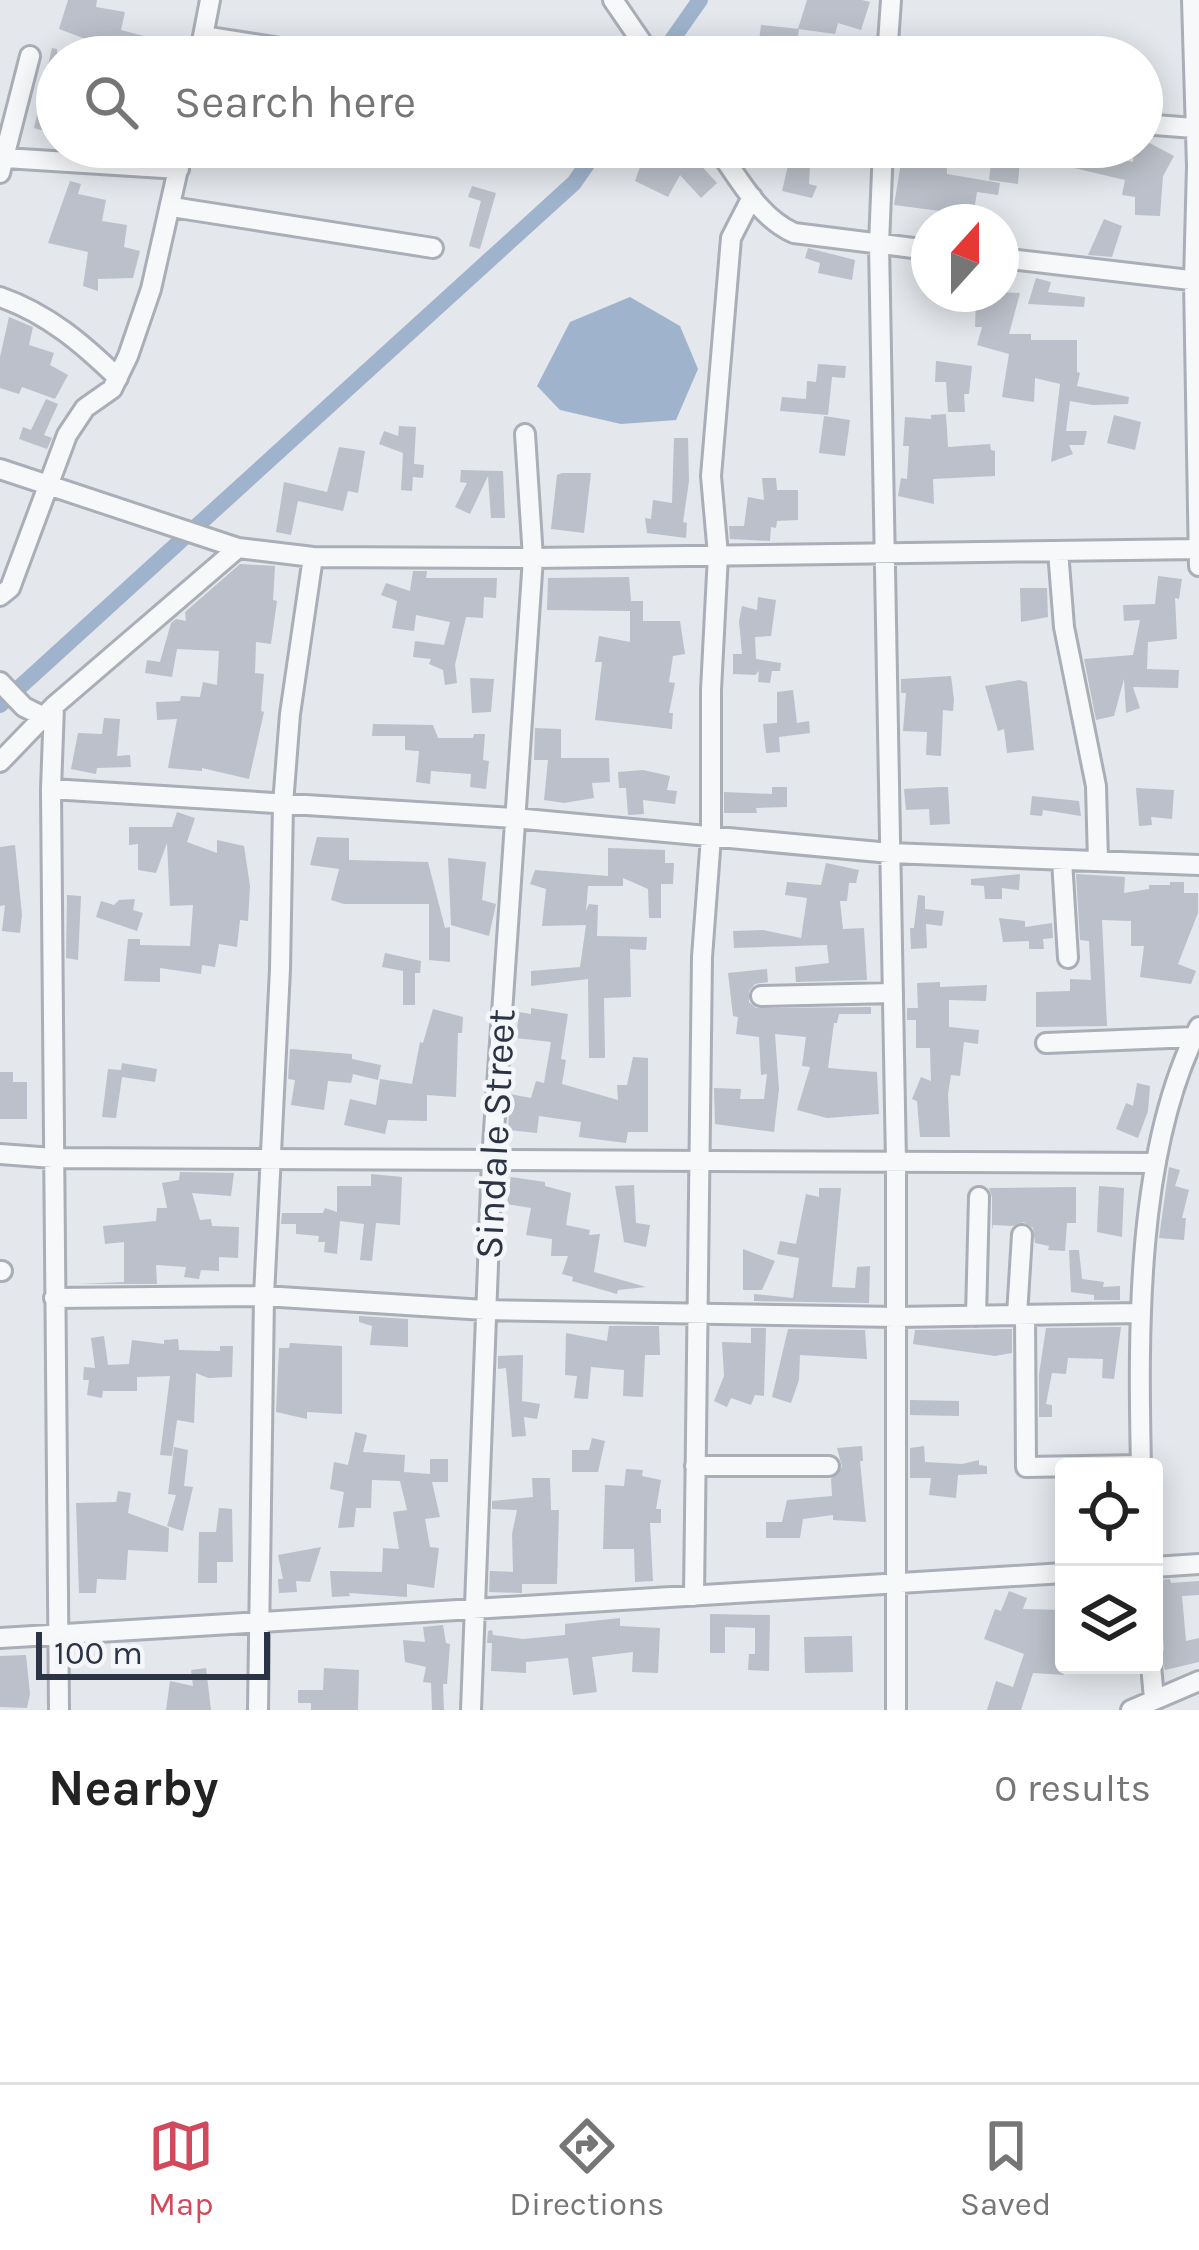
<!DOCTYPE html>
<html lang="en">
<head>
<meta charset="utf-8">
<style>
	:root { --surface:#fff; --page:#f6f6f6; --text:#222; --muted:#767676; --line:#e0e0e0; --accent:#d1495b }
	body { margin:0; font-family:Karla,sans-serif; background:var(--page); color:var(--text) }
	.controls { position:absolute; right:36px; bottom:36px; display:grid; overflow:hidden; border-radius:12px; box-shadow:0 6px 30px #0003 }
	.controls button { width:108px; height:108px; display:grid; place-items:center; padding:0; border:0; border-bottom:3px solid var(--line); background:var(--surface); color:var(--text); font:60px sans-serif }
	.compass { position:absolute; left:911px; top:204px; width:108px; height:108px; border-radius:50%; background:var(--surface); box-shadow:0 6px 30px #0003; rotate:21deg }
	.scale { position:absolute; left:36px; bottom:30px; width:234px; box-sizing:border-box; padding-left:12px; border:6px solid #2b3445; border-top:0; font-size:33px; line-height:42px; white-space:nowrap; color:#2b3445; -webkit-text-stroke:9px #f4f6f9; paint-order:stroke }
	.list { margin:0; padding:0; list-style:none }
	h2 { display:flex; justify-content:space-between; align-items:center; height:156px; margin:0; padding:0 48px; font-size:51px }
	h2 small { font-size:39px; font-weight:400; color:var(--muted) }
	.icon { flex:none; width:66px; height:66px; fill:none; stroke:currentColor; stroke-width:2; stroke-linecap:round; stroke-linejoin:round }
	.map { position:relative; flex:none; width:1199px; height:1710px; overflow:hidden }
	.search { position:absolute; background:var(--surface); box-shadow:0 6px 30px #0003; left:36px; right:36px; top:36px; height:132px; display:flex; align-items:center; gap:30px; box-sizing:border-box; padding:0 42px; border-radius:66px; color:var(--muted); font-size:45px }
	.sheet { height:372px; background:var(--surface) }
	nav { display:flex; justify-content:space-around; align-items:center; box-sizing:border-box; height:168px; border-top:3px solid var(--line); background:var(--surface); font-size:33px; color:var(--muted) }
	nav a { display:grid; justify-items:center; gap:6px }
	nav .on { color:var(--accent) }
	.map>svg:first-child { display:block }
</style>
</head>
<body>
<div class="map">
<svg width="1199" height="1710" viewBox="0 0 1199 1710">
	<rect width="100%" height="100%" fill="#e4e7ec"/>
	<!-- water -->
	<path fill="#9fb4cc" d="M630 297 680 326 698 369 676 420 621 424 560 410 537 386 570 322Z"/>
	<g fill="none" stroke-linecap="round" stroke-linejoin="round">
		<!-- canal -->
		<path stroke="#9fb4cc" stroke-width="16" d="M660 57 700 0
			M0 705 574 183 599 147"/>
	</g>
	<!-- building -->
	<path fill="#bbc0ca" d="M68 0H97L96 7 125 12 121 30 167 42 163 55 119 44 117 57H102L104 46 59 29Z
		M807 0H862L870 2 861 30 838 23 835 34 798 29Z
		M761 25 799 29 795 57H764L766 41 759 40Z
		M52 48 57 49V118L52 115 48 132 34 128Z
		M1142 139 1174 156 1163 176 1160 216 1135 215V197L1122 195 1125 180 1074 168 1078 149 1133 162 1134 150H1142Z
		M647 147H696L703 155 697 161 717 183 701 198 680 175 668 197 635 181Z
		M932 147H946L947 174 1000 183 998 195 977 192 972 222H947L948 212 894 205 901 163 930 166Z
		M993 147H1021L1018 184 989 180Z
		M789 161 810 167 809 184 817 186 812 198 782 191Z
		M70 181 81 184 78 194 106 200 102 221 127 225 124 247 140 251 133 278 98 279V291L83 286 88 252 48 243Z
		M472 186 496 193 480 249 469 246 481 201 468 197Z
		M1104 219 1122 226 1112 257 1088 255Z
		M808 248 855 260 852 280 818 273 820 263 805 258Z
		M1036 278 1051 282 1048 292 1085 297 1084 307 1028 304Z
		M1001 292 1020 293 1009 334H1031V340H1077V372L1080 373 1077 386 1129 397 1128 404 1092 405 1070 401 1066 431H1087L1084 445H1069L1073 454 1051 462 1060 384 1035 378 1034 402 1002 397 1009 354 977 345 982 327H975L976 302 992 303V294Z
		M9 317 33 327 29 345 54 353 50 365 68 375 55 399 22 387 19 394 0 388V357Z
		M936 361 972 366 969 394H964L965 412H948L946 382H935Z
		M818 364 846 366 845 378 832 377 828 415 780 411 782 397 806 399 807 381 816 382Z
		M46 399 58 404 44 435 52 438 47 449 19 439 23 427 31 430Z
		M946 414 948 447 990 444 991 450 995 451V476L933 479 934 504 898 496 901 478 907 479 909 446H903L905 417 931 419V415Z
		M1114 415 1141 422 1135 450 1107 443Z
		M824 416 850 420 845 456 819 453Z
		M399 426 416 427 414 464 424 465 423 478 413 477 412 491 401 490 403 453 379 444 384 431 398 436Z
		M674 438H688L689 481 683 522 687 523 686 538 647 533 645 518 651 519 653 500 672 503Z
		M339 447 365 451 358 493 348 491 343 511 298 501 291 535 276 532 284 482 327 492Z
		M461 470 503 471 505 518H491L488 476 470 514 455 507 467 483 460 482Z
		M562 473H591L584 533 551 529 557 475Z
		M762 478H776L777 490H798V520L777 521 776 528 771 527 770 541 730 539 729 526H744L748 497 764 500Z
		M240 564 275 566 273 600 277 601 271 644 256 642 255 673 264 674 261 711 264 712 249 779 202 768V771L168 768 177 719 157 720 156 702 180 701 181 696 200 697 203 682 217 685 219 651 177 649 172 677 145 673 147 660 160 662 171 623 176 619 186 621 185 612Z
		M413 571H427L426 578H497L496 598 484 597 483 618 466 617 455 665 457 683 445 685 443 670 429 664 431 659 413 657 415 641 444 645 450 622 416 615 414 631 392 628 397 601 381 595 386 583 410 591Z
		M1158 576 1182 579 1179 599 1175 598 1177 639 1148 642 1147 669 1179 670 1178 688 1133 687 1140 708 1126 713 1124 679 1114 716 1096 720 1084 659 1133 655 1140 620 1124 621 1123 605 1155 604Z
		M629 577 631 601H643V621H680L685 654 673 656 669 682 675 683 669 713H673L672 729 595 720 602 662H595L599 636 630 642V611L547 610 548 578Z
		M1020 588H1047L1048 617 1021 622Z
		M758 597 776 600 771 636 755 637 756 659 781 663 780 671H772L770 683 758 682 759 671 755 675 733 674V654H742L739 621 742 606 757 610Z
		M951 676 954 700 953 711 943 710 941 756 926 755 927 732 903 731 906 693H901V679Z
		M470 678 494 679 491 712 472 713Z
		M1019 680 1027 682 1034 750 1007 753 1004 729 998 731 985 686Z
		M793 690 797 723 809 721 810 733 779 737 780 752 766 753 763 724 777 723V692Z
		M104 718 120 719 117 756 130 755 131 767 97 768 96 774 71 769 78 733 102 734Z
		M373 724 433 725 438 738H473L474 734H485L483 760 489 761 486 789 470 787 471 774 431 771 430 784 416 782 419 751 405 750V736H372Z
		M535 728 561 729V758H609L610 782 592 783 594 798 564 803 544 800 548 760H534Z
		M643 770 670 776 667 790 677 791 675 804 643 800 644 814 628 815 626 788H619L618 772Z
		M772 787H787V807L756 808 757 813H724V792L772 794Z
		M941 787H948L950 824 930 825 929 809 906 810 904 789Z
		M1136 788 1174 790 1172 819 1151 817 1152 825 1139 826Z
		M1032 796 1079 801 1081 816 1043 810 1042 816 1030 815Z
		M177 812 195 818 187 842 217 853V840L244 846 250 886 248 921 240 920 237 947 219 944 215 967 202 965 201 974 160 968V982L124 981 128 939H140V945L190 946 193 905 170 906 167 843 156 873 138 870V844L129 845V827H172Z
		M317 837 349 838V860L428 862 445 928 450 927V962L429 960V904H344L331 900 339 869 310 865Z
		M15 845 22 915 20 933 2 931 5 905 0 906V847Z
		M608 848 665 850V863H674L673 884H661V918H649L648 889 623 878V886H588L586 911 589 904 598 905 597 936 647 937 646 950 630 949 631 997 604 998 605 1058H589L588 979 531 986V971L580 967 586 925 542 926 546 889 530 884 535 870 608 876Z
		M448 858 486 862 482 900 496 904 489 936 451 925Z
		M826 863 859 870 856 883H849L847 901H840L843 929 864 928 867 980 796 982 795 967 829 963 827 945 734 948 733 931 763 930 801 938 807 898 785 895 787 882 821 885Z
		M1020 874 1019 890 1002 888V899H985L984 886 971 885V879Z
		M1076 874 1125 877 1124 893 1149 889V885H1170V882H1184V893H1198V913L1178 964 1196 971 1191 984 1140 977 1144 946H1131V921L1102 920 1107 1026 1036 1027V992L1070 991V979L1091 980 1089 941 1080 940Z
		M67 895 81 896 78 960 66 958Z
		M918 895 925 896V909L944 911 942 926 926 924 927 948 911 949 910 928H914Z
		M135 899 133 910 143 913 137 931 96 917 101 901 114 905 119 900Z
		M999 918 1025 921V927L1052 923 1053 938 1043 939 1044 949H1029V941L1003 942Z
		M385 953 421 961 420 973H415V1005H403V971L382 967Z
		M767 969 768 982 755 984 749 991V1002L756 1008 871 1007V1014H839L837 1023H834L828 1068 877 1072 879 1114 827 1118 797 1110 810 1067 802 1066 806 1037 775 1034 779 1089 774 1132 715 1124 714 1088 741 1089 740 1099H764L767 1074 761 1075 759 1037 736 1034 738 1017 733 1016 728 973Z
		M940 982V987L987 985 986 1001 949 1000V1027L979 1030 978 1044 964 1042 960 1076 951 1075 948 1094 950 1137H920L917 1101 912 1099 921 1077 931 1081 930 1048H916V1020H907V1008H918L917 983Z
		M531 1008 568 1014 561 1059 566 1060 562 1084 618 1100 617 1085H627L633 1057 648 1058V1132H628L626 1143 579 1137 581 1122 539 1116 537 1133 508 1130 510 1094 531 1098 536 1081 544 1083 551 1042 516 1038 519 1012 531 1014Z
		M433 1009 463 1017 462 1033H458L456 1097 427 1095V1121L388 1120 385 1134 344 1125 350 1099 376 1105 380 1079 412 1084 420 1042 423 1043Z
		M290 1049 352 1054V1059L381 1065 378 1080 353 1074 351 1083 328 1081 324 1110 291 1105 295 1080 288 1079Z
		M122 1063 157 1069 155 1082 122 1077 116 1118 102 1117 108 1069 121 1070Z
		M0 1072H13V1082H27V1119H0Z
		M1137 1083 1150 1086 1148 1111 1138 1138 1116 1129 1126 1103 1133 1106Z
		M1169 1167 1180 1170 1175 1186 1189 1190 1182 1218H1186L1184 1240 1159 1238Z
		M180 1172 234 1173 231 1196 192 1193 200 1220 211 1219 212 1226 239 1227 238 1258 219 1257V1271L201 1270 199 1279 184 1277 186 1267 156 1265 157 1284H79L124 1282V1242L105 1244 103 1226 156 1221 157 1208H167L162 1183 179 1180Z
		M371 1174 402 1177 400 1225 376 1223 372 1261 360 1260 364 1224 340 1221 337 1254 324 1252 325 1242H318L319 1236 296 1234V1224H281L282 1213H323L325 1208 337 1212V1186H371Z
		M511 1177 545 1182V1186L571 1193 566 1225 590 1230 589 1235 600 1234 594 1272 646 1287 618 1290 617 1294 572 1281 573 1277 562 1274 568 1256H551L552 1239 526 1235 531 1208 507 1204Z
		M634 1185 636 1223 650 1225 646 1247 624 1242 615 1186Z
		M1099 1186 1124 1188 1122 1237 1097 1232Z
		M1076 1187V1223H1067L1065 1251 1048 1250 1049 1246 1035 1243 1033 1228 1024 1222 1012 1226 993 1225 992 1230V1197L989 1188Z
		M819 1188H841L832 1287 855 1288 857 1267 870 1266 869 1303 754 1301V1294L793 1298 799 1258 777 1254 780 1241 796 1244 806 1194 819 1197Z
		M743 1249 775 1261 762 1290H743Z
		M1069 1250H1079L1082 1279 1104 1282 1103 1287 1120 1286V1300H1094V1295L1071 1292Z
		M359 1316 408 1319V1347L370 1345 372 1326 359 1322Z
		M609 1326H659L660 1355H645L643 1397 623 1396 624 1370 591 1367 588 1399 574 1398 577 1376 565 1375 566 1333 607 1341Z
		M1121 1327 1114 1379 1102 1378 1103 1359 1068 1358 1066 1374 1052 1373 1046 1404 1052 1405V1417H1039V1374L1046 1328Z
		M751 1328H766L764 1396 755 1395 751 1405 731 1398 727 1407 714 1401 724 1376 722 1342 751 1343Z
		M788 1329 865 1330 867 1359 800 1355 799 1380 791 1403 772 1397Z
		M1012 1329V1353L995 1356 913 1344 915 1330Z
		M104 1336 108 1365 129 1364 132 1340 164 1344V1340L178 1339 179 1350 220 1351V1346H233L232 1377 208 1378 196 1373 194 1423 177 1420 172 1456 160 1455 170 1376 137 1377V1391H103L102 1398 87 1395 89 1380H83L84 1367 95 1368 91 1338Z
		M290 1343 342 1346V1414L307 1412V1419L276 1412 279 1348H289Z
		M523 1355 522 1401 540 1404 537 1419 524 1417 526 1436 512 1437 506 1368 498 1369V1356Z
		M910 1400 959 1401V1416L910 1415Z
		M355 1432 367 1435 363 1452 405 1455 404 1472 430 1474V1459H448V1482H432L440 1517 425 1519 430 1547 439 1548 434 1588 407 1584V1597L349 1593 350 1596 332 1597 330 1571 382 1572 383 1548 399 1549 393 1512 407 1510 400 1481 372 1480 371 1508H356L354 1527 338 1528 344 1492 330 1489 334 1462 348 1465Z
		M592 1438 605 1441 598 1472H572V1450H589Z
		M862 1446 863 1461H860L866 1522 833 1520V1515L803 1519 800 1538H766V1522H782L787 1500 832 1496 831 1479 842 1467 837 1448Z
		M924 1446 925 1462 962 1464 979 1460V1465L987 1466V1474L958 1475 956 1498 929 1495 931 1478H910V1448Z
		M174 1447 188 1450 184 1486 193 1487 183 1531 167 1526 176 1495 168 1494Z
		M626 1469 643 1470 642 1476 661 1480 656 1509H661V1523H650L653 1581 635 1582 634 1549H603L605 1485 624 1486Z
		M532 1478H550L551 1510H559L557 1584H522V1593L489 1592 490 1571 513 1572 512 1534 517 1510 492 1509V1501L533 1497Z
		M118 1491 131 1493 128 1513 169 1528 168 1552 128 1550 126 1580 97 1579 96 1593H79L76 1503 116 1502Z
		M219 1508 232 1509 233 1562H217V1583H198L199 1532H216Z
		M321 1547 310 1582 296 1581 297 1592 279 1593 278 1579H283L278 1555Z
		M1170 1579 1171 1583 1199 1581V1595L1182 1596 1186 1641 1199 1638V1662L1165 1670 1159 1651 1164 1650 1162 1623 1154 1624V1581Z
		M1009 1591 1027 1598 1023 1609 1064 1610V1675L1033 1673 1021 1710H987L996 1681 1013 1687 1024 1654 984 1639 995 1609 1001 1611Z
		M710 1614 770 1615 769 1671 748 1670 749 1654H755V1628L725 1627V1653H710Z
		M620 1618V1626L660 1628 658 1673 632 1672 633 1652 592 1657 597 1692 573 1695 568 1658 526 1662V1673L491 1671 492 1643H487L488 1631 492 1630 493 1635 523 1639 565 1635V1624Z
		M443 1625 446 1643 450 1644 447 1684H443L444 1710H432L431 1683 423 1682 426 1667 405 1662 403 1640 425 1642 423 1627Z
		M852 1636 853 1672 805 1673 804 1637Z
		M26 1655 30 1694 27 1708 0 1707V1656Z
		M206 1668 211 1710H166L170 1681 193 1686 191 1670Z
		M324 1668 359 1670 358 1710H311V1703H298V1690H323Z"/>
	<g fill="none" stroke-linecap="round" stroke-linejoin="round">
		<!-- minor casing -->
		<g stroke="#a9aeb7" stroke-width="24">
			<path id="minor" d="M613 0 652 57
				M1192 0 1197 166 1194 281 1199 566
				M203 36 338 57
				M199 57 210 0
				M887 57 891 0
				M1142 124 1194 128
				M716 147C739 178 758 217 794 233L929 250
				M883 147 879 244 896 1162V1710
				M5 158 179 169
				M0 173 30 56
				M172 207 433 248
				M1001 258 1199 281
				M0 297C48 314 82 343 118 378
				M0 469 238 548 313 557 533 558 1199 549
				M1058 551 1064 627 1096 786 1098 861
				M0 596 10 588 67 435 85 408 112 389 128 356 151 289 183 147
				M0 682 24 707 44 717
				M54 706 51 789 59 1710
				M0 762 54 706 238 548
				M51 789 514 818 890 853 1199 865
				M1062 860 1068 958
				M761 996 893 993
				M1046 1043 1194 1037
				M0 1154 53 1158 1156 1163
				M0 1271H2
				M54 1298 264 1296 485 1310 896 1317 1140 1313
				M1017 1315 1022 1235
				M1025 1315 1026 1467 1141 1465
				M976 1316 979 1197
				M695 1466H829
				M1141 1467C1138 1330 1136 1150 1199 1027
				M1154 1567 1199 1564
				M694 1596 702 957 711 837V690L718 555 711 476 731 238 752 197
				M0 1638 1064 1573
				M1151 1665 1154 1699
				M258 1710 264 1296 280 969 283 804 290 714 313 557
				M471 1710 492 1160 533 558 525 434
				M1131 1710 1199 1681"/>
		</g>
		<!-- minor -->
		<use href="#minor" stroke="#f7f8fa" stroke-width="18"/>
	</g>
	<g text-anchor="middle" dominant-baseline="central" stroke-width="9" stroke-linejoin="round" paint-order="stroke">
		<!-- street labels -->
		<g font-size="39" fill="#2b3445" stroke="#f4f6f9">
			<text transform="translate(495 1134) rotate(-87)">Sindale Street</text>
		</g>
	</g>
</svg>
<div class="controls">
<button><svg class="icon" aria-label="locate" viewBox="0 0 24 24"><circle cx="12" cy="12" r="6"/><path d="M12 2v4M12 18v4M2 12h4M18 12h4"/></svg></button>
<button><svg class="icon" aria-label="layers" viewBox="0 0 24 24"><path d="M12 4l9 5-9 5-9-5zM3 14l9 5 9-5"/></svg></button>
</div>
<svg class="compass" viewBox="-18 -18 36 36"><path d="M0-13l5 13h-10z" fill="#e53935"/><path d="M0 13l5-13h-10z" fill="#767676"/></svg>
<div class="scale">100 m</div>
<div class="search"><svg class="icon" aria-label="search" viewBox="0 0 24 24"><circle cx="10" cy="10" r="6"/><path d="M15 15l6 6"/></svg>Search here</div>
</div>
<section class="sheet">
<h2>Nearby<small>0 results</small></h2>
<ul class="list">
</ul>
</section>
<nav>
<a class="on"><svg class="icon" aria-label="map" viewBox="0 0 24 24"><path d="M3 6l6-2 6 2 6-2v14l-6 2-6-2-6 2zM9 4v14M15 6v14"/></svg>Map</a>
<a><svg class="icon" aria-label="directions" viewBox="0 0 24 24"><path d="M12 3l9 9-9 9-9-9zM9 14v-3h6M13 9l2 2-2 2"/></svg>Directions</a>
<a><svg class="icon" aria-label="saved" viewBox="0 0 24 24"><path d="M7 4h10v16l-5-4-5 4z"/></svg>Saved</a>
</nav>
</body>
</html>
